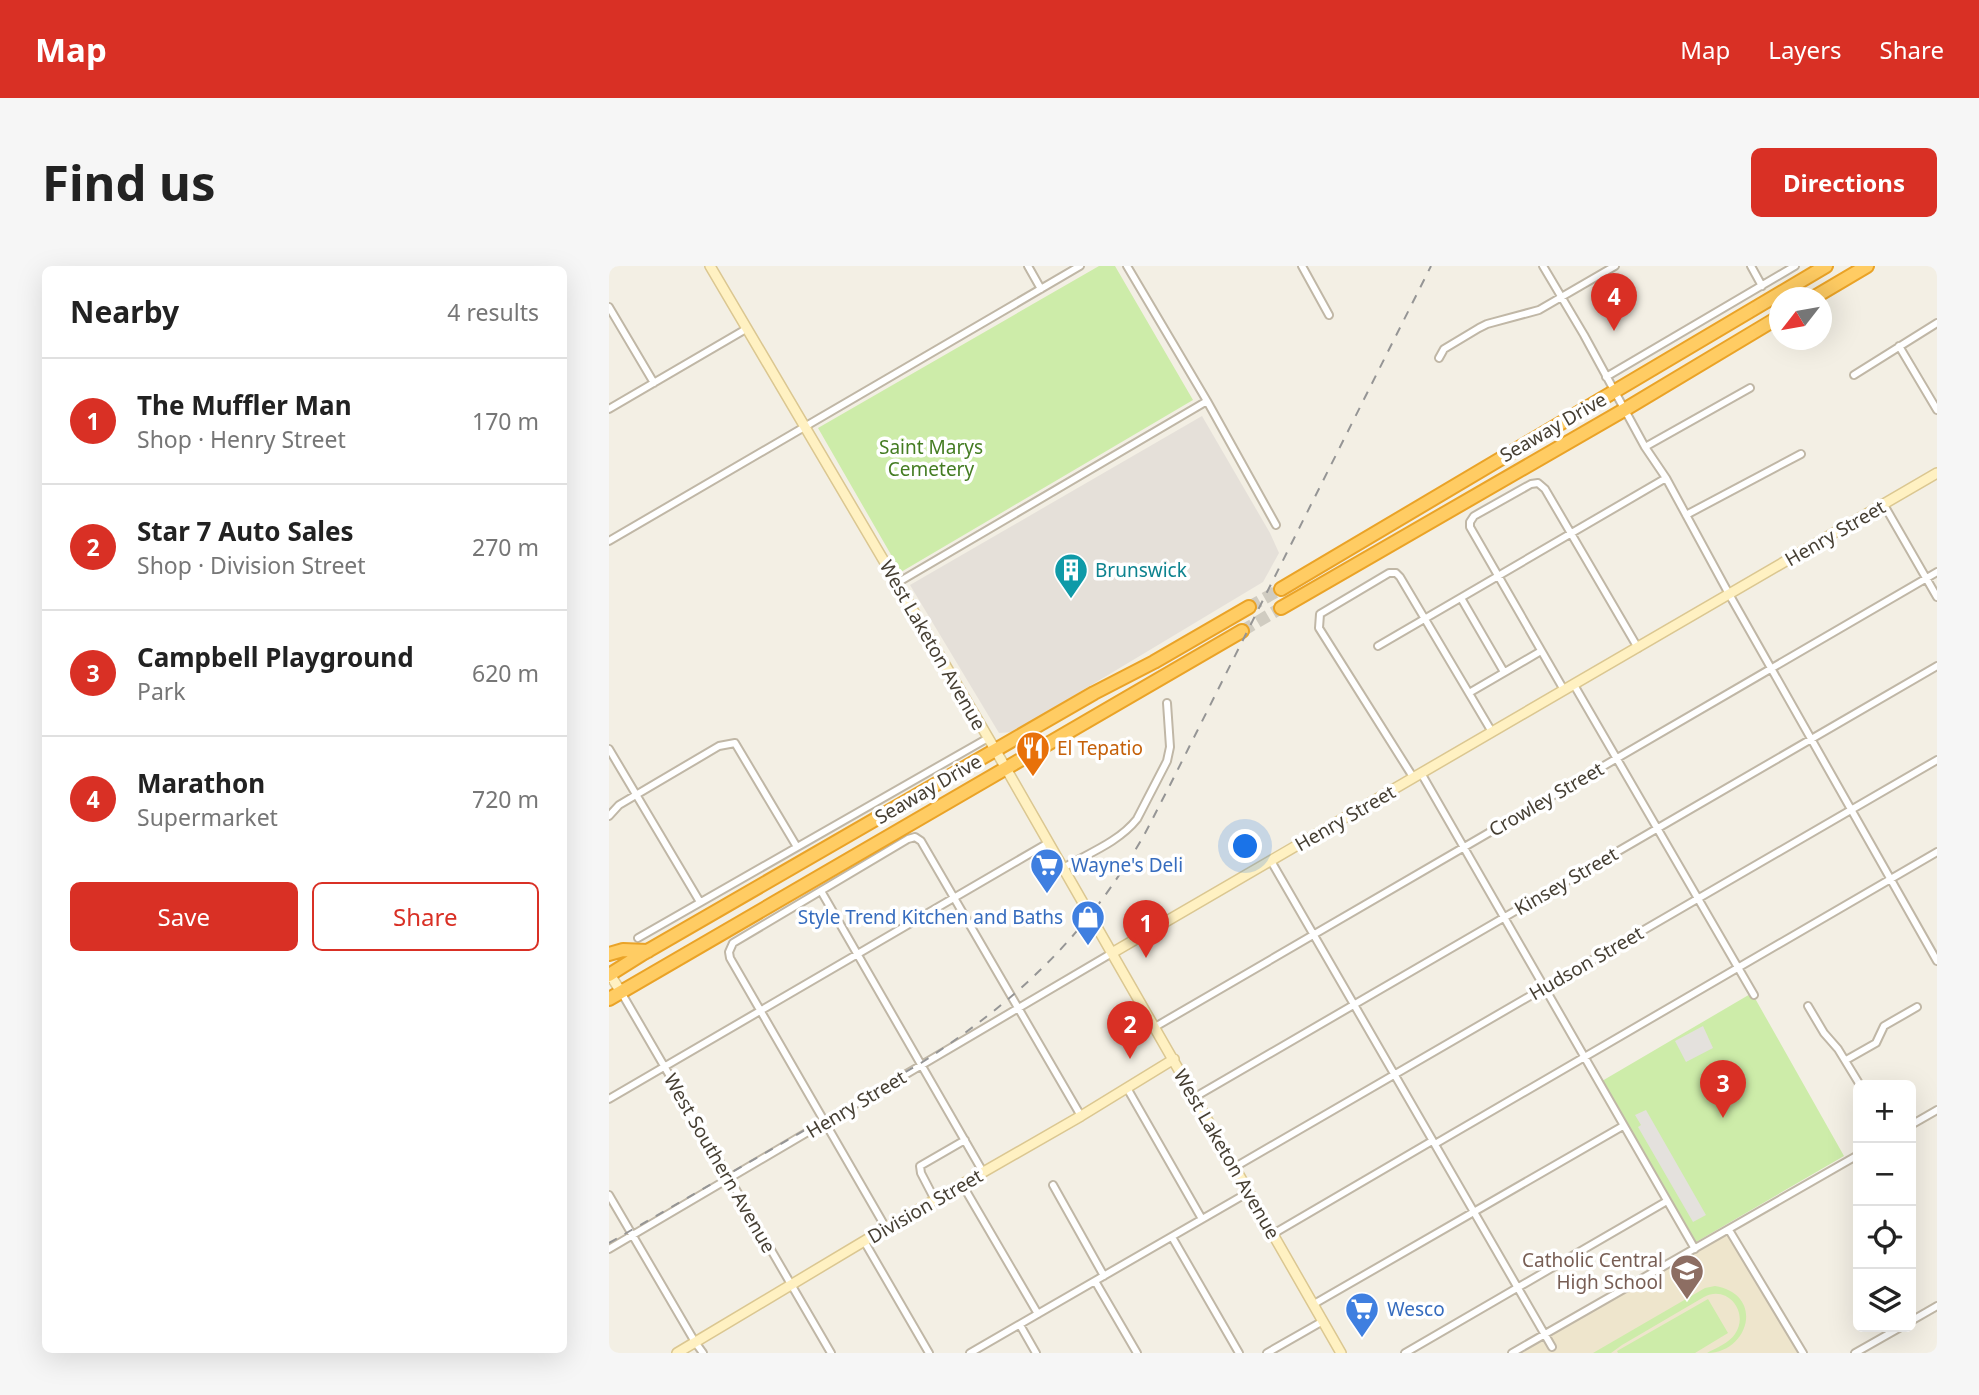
<!DOCTYPE html>
<html lang="en">
<head>
<meta charset="utf-8">
<style>
	:root { --surface:#fff; --page:#f6f6f6; --text:#222; --muted:#767676; --line:#e0e0e0; --accent:#d93025 }
	body { margin:0; font-family:"Noto Sans",sans-serif; background:var(--page); color:var(--text) }
	.controls { position:absolute; right:21px; bottom:21px; display:grid; overflow:hidden; border-radius:10px; box-shadow:0 7px 28px #0002 }
	.controls button { width:63px; height:63px; display:grid; place-items:center; padding:0; border:0; border-bottom:2px solid var(--line); background:var(--surface); color:var(--text); font:35px sans-serif }
	.compass { position:absolute; left:1160px; top:21px; width:63px; height:63px; border-radius:50%; background:var(--surface); box-shadow:0 7px 28px #0002; rotate:239deg }
	.you { position:absolute; left:637px; top:581px; width:24px; height:24px; margin:-18px; border:5px solid #fff; border-radius:50%; background:#1a73e8; box-shadow:0 0 0 10px #1a73e833 }
	.badge { display:grid; place-items:center; width:46px; height:46px; border-radius:50%; background:var(--accent); color:#fff; font-size:23px; font-weight:700 }
	.pin { position:absolute; translate:-50% -58px; filter:drop-shadow(0 2px 4px #0008) }
	.pin::after { content:''; position:absolute; top:37px; width:24px; height:21px; background:inherit; clip-path:polygon(0 0,100% 0,50% 100%) }
	.list { margin:0; padding:0; list-style:none }
	h2 { display:flex; justify-content:space-between; align-items:center; height:91px; margin:0; padding:0 28px; font-size:30px }
	h2 small { font-size:23px; font-weight:400; color:var(--muted) }
	.list li { display:grid; grid-template-columns:46px 1fr auto; gap:21px; align-items:center; box-sizing:border-box; height:126px; padding:0 28px; border-top:2px solid var(--line) }
	.list b { display:block; font-size:26px; white-space:nowrap }
	.list p { margin:0; font-size:23px; white-space:nowrap; color:var(--muted) }
	.list em { font-size:23px; font-style:normal; color:var(--muted) }
	.actions { display:flex; gap:14px; padding:21px 28px }
	.actions a { flex:1; padding:16px 0; border:2px solid var(--accent); border-radius:10px; text-align:center; font-size:24px; color:var(--accent) }
	.actions .main { background:var(--accent); color:#fff }
	.icon { flex:none; width:38px; height:38px; fill:none; stroke:currentColor; stroke-width:2; stroke-linecap:round; stroke-linejoin:round }
	.map { position:relative; flex:none; width:1328px; height:1087px; overflow:hidden; border-radius:10px }
	header { display:flex; align-items:center; gap:42px; box-sizing:border-box; height:98px; padding:0 35px; background:var(--accent); color:#fff }
	header strong { font-size:33px }
	nav { display:flex; gap:38px; margin-inline-start:auto; font-size:24px }
	.intro { display:flex; align-items:center; justify-content:space-between; box-sizing:border-box; height:168px; padding:0 42px }
	h1 { margin:0; font-size:49px }
	.button { padding:18px 32px; border-radius:10px; background:var(--accent); color:#fff; font-size:24px; font-weight:700 }
	main { display:flex; gap:42px; padding:0 42px }
	aside { flex:1; background:var(--surface); border-radius:10px; box-shadow:0 7px 28px #0002 }
	.map>svg:first-child { display:block }
</style>
</head>
<body>
<header>
<strong>Map</strong>
<nav><a>Map</a><a>Layers</a><a>Share</a></nav>
</header>
<div class="intro"><h1>Find us</h1><a class="button">Directions</a></div>
<main>
<aside>
<h2>Nearby<small>4 results</small></h2>
<ul class="list">
<li><span class="badge">1</span><div><b>The Muffler Man</b><p>Shop · Henry Street</p></div><em>170 m</em></li>
<li><span class="badge">2</span><div><b>Star 7 Auto Sales</b><p>Shop · Division Street</p></div><em>270 m</em></li>
<li><span class="badge">3</span><div><b>Campbell Playground</b><p>Park</p></div><em>620 m</em></li>
<li><span class="badge">4</span><div><b>Marathon</b><p>Supermarket</p></div><em>720 m</em></li>
</ul>
<div class="actions"><a class="main">Save</a><a>Share</a></div>
</aside>
<div class="map">
<svg width="1328" height="1087" viewBox="0 0 1328 1087">
	<rect width="100%" height="100%" fill="#f3efe4"/>
	<!-- industrial -->
	<path fill="#e5e0d9" d="M593 150 661 267 670 287 654 316 404 466 390 467 301 319Z"/>
	<!-- education -->
	<path fill="#eee5cc" d="M1120 964 1193 1087H902Z"/>
	<!-- green -->
	<path fill="#cdeca9" d="M490 0H506L584 134 292 306 209 162Z
		M1143 727 1235 890 1087 976 993 815Z
		M1106 1020C1157 1029 1139 1087 1098 1087 1107 1082 1120 1077 1126 1068 1141 1046 1118 1018 1095 1031L1013 1079 1002 1087H984L1096 1022Z
		M1099 1033 1119 1067 1086 1087H1009L1008 1085Z"/>
	<!-- parking -->
	<path fill="#e4e1dd" d="M1094 760 1104 782 1077 796 1066 775Z
		M1037 844 1097 949 1084 956 1029 861 1032 859 1026 849Z"/>
	<g fill="none" stroke-linecap="round" stroke-linejoin="round">
		<!-- highway-tunnel -->
		<path stroke="#d0ccc1" stroke-width="12" stroke-dasharray="12 6" stroke-linecap="butt" d="M640 341 672 323
			M633 365 672 342"/>
		<!-- street casing -->
		<g stroke="#c0b7a6" stroke-width="10">
			<path id="street" d="M419 0 432 23
				M518 0 598 135 667 259
				M693 0 720 49
				M934 0 975 69 1036 181 1057 212 1120 328 1328 695
				M1142 0 1153 20
				M0 41 45 117
				M1290 80 1328 144
				M830 92 835 83 870 62 878 58 930 44 1006 0
				M1245 109 1328 57
				M997 111 1186 0
				M0 143 137 63
				M1036 181 1141 122
				M1275 239 1328 331
				M1077 249 1192 188
				M0 275 471 0
				M288 317 598 135
				M852 332 895 406
				M769 380 1057 212
				M965 419 1145 729
				M955 424 861 261V256L865 250 922 218 929 217 936 223 1029 382
				M860 427 932 385
				M0 483 91 636
				M812 507 1086 983
				M804 511 710 362 711 348 780 307H787L791 311 883 466
				M0 550 10 539 110 480 126 477 188 581
				M662 595 943 1081
				M454 602C478 588 510 576 528 553L558 495 561 481 558 437
				M212 625 374 906
				M29 672 379 472
				M12 726 222 1087
				M1199 740 1215 767 1229 783 1251 819
				M546 761 1328 306
				M1237 794 1267 777 1275 760 1308 741
				M518 822 593 953
				M586 831 1328 400
				M0 833 439 577
				M1302 859 1328 844
				M826 878 1328 586
				M626 901 1328 494
				M353 918 429 1048
				M444 919 495 1010
				M0 929 86 1076 94 1087
				M326 934 312 907 311 900 356 874
				M277 962 121 692 120 686 124 677 299 573 306 571 312 575 472 850
				M1120 964 1194 1087
				M664 968 823 875
				M563 971 630 1087
				M255 975 320 1087
				M0 983 503 687
				M486 1015 528 1087
				M705 1038 1014 860
				M1302 1055 1328 1040
				M411 1059 427 1087
				M361 1087 640 926
				M658 1087 714 1055
				M796 1087 1058 935
				M903 1087 1249 889
				M1246 1087 1292 1061"/>
		</g>
		<!-- secondary casing -->
		<g stroke="#dbc791" stroke-width="12">
			<path id="secondary" d="M101 0 387 485 732 1087
				M503 687 1328 207
				M0 707 12 726
				M68 1087 277 962 472 850 565 793"/>
		</g>
		<!-- highway casing -->
		<g stroke="#eaa327" stroke-width="16">
			<path id="highway" d="M1204 32 1258 0
				M672 323 1217 0
				M672 342 1015 144 1170 51
				M0 688 14 684 39 685
				M0 709 35 687 485 427 545 396 640 341
				M0 733 633 365"/>
		</g>
		<!-- street -->
		<use href="#street" stroke="#fff" stroke-width="6"/>
		<!-- secondary -->
		<use href="#secondary" stroke="#fff1c2" stroke-width="9"/>
		<!-- highway -->
		<use href="#highway" stroke="#ffcc63" stroke-width="12"/>
		<!-- rail -->
		<path stroke="#959595" stroke-width="2" stroke-dasharray="9 9" stroke-linecap="butt" d="M0 977 312 797C401 739 467 680 523 589 537 568 547 545 559 523L822 0"/>
	</g>
	<!-- icons -->
	<defs>
		<g id="building-pin" transform="scale(1.75)"><path d="M0 17L-7.5 6A9.5 9.5 0 1 1 7.5 6Z" fill="#0f9aa8" stroke="#fff"/><path d="M-4-6H4V6H1V3H-1V6H-4ZM-2.5-4.3h1.7v1.8h-1.7ZM.8-4.3h1.7v1.8H.8ZM-2.5-1h1.7V.8h-1.7ZM.8-1h1.7V.8H.8Z" fill="#fff"/></g>
		<g id="restaurant-pin" transform="scale(1.75)"><path d="M0 17L-7.5 6A9.5 9.5 0 1 1 7.5 6Z" fill="#e8710a" stroke="#fff"/><path d="M-5-6h1v4h1v-4h1v4h1v-4h1v5L-1.5 .5V6h-2V.5L-5-1ZM5-6V6H3V1.5H1.5Q1.5-4 5-6Z" fill="#fff"/></g>
		<g id="supermarket-pin" transform="scale(1.75)"><path d="M0 17L-7.5 6A9.5 9.5 0 1 1 7.5 6Z" fill="#3f7fe0" stroke="#fff"/><path d="M-6-5.5h2.5l.6 2H6L4.5 2H-2.5L-4.4-4H-6ZM-1.5 3.2a1.3 1.3 0 1 0 .1 0ZM3 3.2a1.3 1.3 0 1 0 .1 0Z" fill="#fff"/></g>
		<g id="shop-pin" transform="scale(1.75)"><path d="M0 17L-7.5 6A9.5 9.5 0 1 1 7.5 6Z" fill="#3f7fe0" stroke="#fff"/><path d="M-5-2.5h2.3a2.7 3.5 0 0 1 5.4 0H5L5.5 6h-11ZM-1.5-2.5h3a1.5 2.3 0 0 0-3 0Z" fill="#fff"/></g>
		<g id="school-pin" transform="scale(1.75)"><path d="M0 17L-7.5 6A9.5 9.5 0 1 1 7.5 6Z" fill="#8d6e63" stroke="#fff"/><path d="M0-5L7-2L0 1L-7-2ZM-4 1L0 2.5L4 1V4Q0 6-4 4Z" fill="#fff"/></g>
	</defs>
	<g fill-rule="evenodd">
		<use href="#building-pin" x="462" y="304"/>
		<use href="#restaurant-pin" x="424" y="482"/>
		<use href="#supermarket-pin" x="438" y="599"/>
		<use href="#shop-pin" x="479" y="651"/>
		<use href="#school-pin" x="1078" y="1005"/>
		<use href="#supermarket-pin" x="753" y="1043"/>
	</g>
	<g text-anchor="middle" dominant-baseline="central" stroke-width="7" stroke-linejoin="round" paint-order="stroke">
		<!-- street labels -->
		<g font-size="19" fill="#463f33" stroke="#fff">
			<text transform="translate(944 161) rotate(-30)">Seaway Drive</text>
			<text transform="translate(1226 267) rotate(-30)">Henry Street</text>
			<text transform="translate(324 379) rotate(60)">West Laketon Avenue</text>
			<text transform="translate(319 523) rotate(-30)">Seaway Drive</text>
			<text transform="translate(937 533) rotate(-30)">Crowley Street</text>
			<text transform="translate(736 552) rotate(-30)">Henry Street</text>
			<text transform="translate(957 615) rotate(-30)">Kinsey Street</text>
			<text transform="translate(977 697) rotate(-30)">Hudson Street</text>
			<text transform="translate(247 838) rotate(-31)">Henry Street</text>
			<text transform="translate(618 888) rotate(60)">West Laketon Avenue</text>
			<text transform="translate(111 897) rotate(60)">West Southern Avenue</text>
			<text transform="translate(316 940) rotate(-30)">Division Street</text>
		</g>
		<!-- park labels -->
		<g font-size="19" fill="#447c22" stroke="#fff">
			<text x="322" y="181">Saint Marys<tspan x="322" dy="22">Cemetery</tspan></text>
		</g>
		<!-- culture labels -->
		<g font-size="19" fill="#0d838f" stroke="#fff" text-anchor="start">
			<text x="486" y="304">Brunswick</text>
		</g>
		<!-- food labels -->
		<g font-size="19" fill="#c56008" stroke="#fff" text-anchor="start">
			<text x="448" y="482">El Tepatio</text>
		</g>
		<!-- shop labels -->
		<g font-size="19" fill="#366cbe" stroke="#fff" text-anchor="start">
			<text x="462" y="599">Wayne's Deli</text>
			<text x="454" y="651" text-anchor="end">Style Trend Kitchen and Baths</text>
			<text x="778" y="1043">Wesco</text>
		</g>
		<!-- education labels -->
		<g font-size="19" fill="#785e54" stroke="#fff" text-anchor="end">
			<text x="1054" y="994">Catholic Central<tspan x="1054" dy="22">High School</tspan></text>
		</g>
	</g>
</svg>
<div class="controls">
<button>+</button>
<button>−</button>
<button><svg class="icon" aria-label="locate" viewBox="0 0 24 24"><circle cx="12" cy="12" r="6"/><path d="M12 2v4M12 18v4M2 12h4M18 12h4"/></svg></button>
<button><svg class="icon" aria-label="layers" viewBox="0 0 24 24"><path d="M12 4l9 5-9 5-9-5zM3 14l9 5 9-5"/></svg></button>
</div>
<svg class="compass" viewBox="-18 -18 36 36"><path d="M0-13l5 13h-10z" fill="#e53935"/><path d="M0 13l5-13h-10z" fill="#767676"/></svg>
<div class="you"></div>
<div class="pin badge" style="left:537px;top:692px">1</div>
<div class="pin badge" style="left:521px;top:793px">2</div>
<div class="pin badge" style="left:1114px;top:852px">3</div>
<div class="pin badge" style="left:1005px;top:65px">4</div>
</div>
</main>
</body>
</html>
